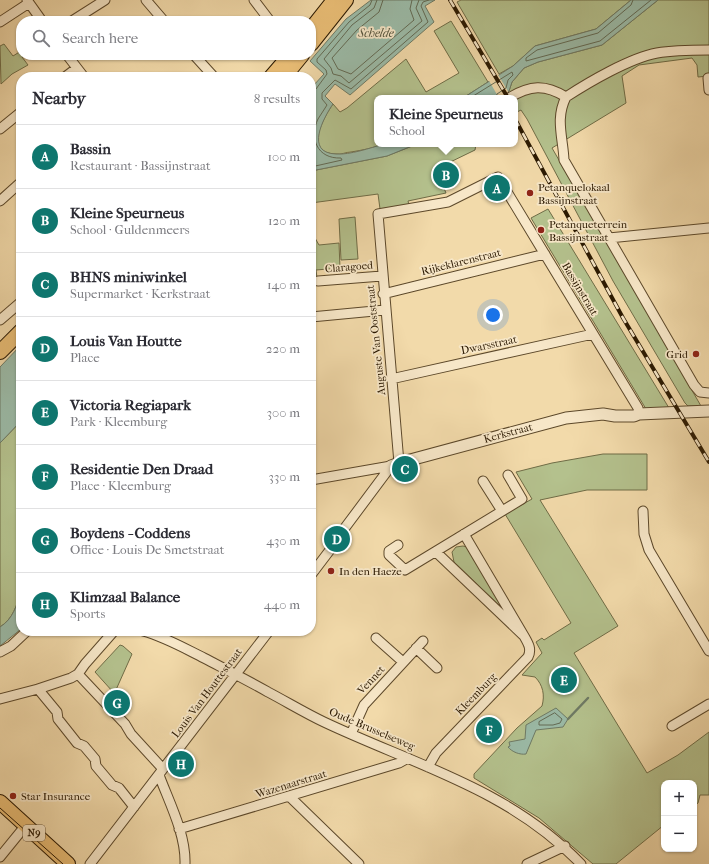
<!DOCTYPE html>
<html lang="en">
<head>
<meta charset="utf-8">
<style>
	:root { --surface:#fff; --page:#f7f7f7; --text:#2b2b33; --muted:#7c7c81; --line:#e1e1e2; --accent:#0f766e }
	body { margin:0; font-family:"IM FELL French Canon",serif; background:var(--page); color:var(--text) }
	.controls { position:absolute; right:12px; bottom:12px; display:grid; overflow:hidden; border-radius:8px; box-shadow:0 1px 3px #0004 }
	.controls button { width:36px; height:36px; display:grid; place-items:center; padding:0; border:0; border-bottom:1px solid var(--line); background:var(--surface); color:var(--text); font:20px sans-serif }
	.you { position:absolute; left:493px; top:315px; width:14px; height:14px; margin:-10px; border:3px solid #fff; border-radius:50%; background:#1a73e8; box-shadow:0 0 0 6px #1a73e833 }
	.badge { display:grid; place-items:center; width:26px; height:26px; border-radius:50%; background:var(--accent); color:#fff; font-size:13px; font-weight:700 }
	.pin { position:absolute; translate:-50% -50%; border:2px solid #fff; box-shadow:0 1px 4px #0006 }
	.popup { position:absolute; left:374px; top:95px; width:144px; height:52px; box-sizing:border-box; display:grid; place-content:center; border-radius:8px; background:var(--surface); filter:drop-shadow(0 1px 3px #0005); font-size:13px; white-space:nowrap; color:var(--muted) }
	.popup b { font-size:15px; color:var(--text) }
	.popup::after { content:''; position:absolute; left:50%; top:100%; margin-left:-8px; border:8px solid transparent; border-top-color:var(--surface) }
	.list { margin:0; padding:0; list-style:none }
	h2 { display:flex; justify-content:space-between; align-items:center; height:52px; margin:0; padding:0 16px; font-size:17px }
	h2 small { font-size:13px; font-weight:400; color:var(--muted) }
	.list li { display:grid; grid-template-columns:26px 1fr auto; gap:12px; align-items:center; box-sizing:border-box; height:64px; padding:0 16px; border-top:1px solid var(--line) }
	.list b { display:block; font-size:15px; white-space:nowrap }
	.list p { margin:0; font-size:13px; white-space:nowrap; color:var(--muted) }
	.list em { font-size:13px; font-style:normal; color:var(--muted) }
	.icon { flex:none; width:22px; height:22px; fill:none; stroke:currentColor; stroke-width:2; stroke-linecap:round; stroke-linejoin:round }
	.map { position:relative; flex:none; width:709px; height:864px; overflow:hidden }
	.search { position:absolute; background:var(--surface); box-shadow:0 1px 3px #0004; left:16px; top:16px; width:300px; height:44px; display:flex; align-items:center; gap:10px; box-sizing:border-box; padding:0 14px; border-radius:16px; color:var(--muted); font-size:15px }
	.panel { position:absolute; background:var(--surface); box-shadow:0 1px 3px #0004; left:16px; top:72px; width:300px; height:564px; border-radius:16px }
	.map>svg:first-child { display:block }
</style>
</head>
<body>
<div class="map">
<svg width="709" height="864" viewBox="0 0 709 864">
	<rect width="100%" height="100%" fill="#f2daaa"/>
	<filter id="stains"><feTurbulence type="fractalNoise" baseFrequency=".005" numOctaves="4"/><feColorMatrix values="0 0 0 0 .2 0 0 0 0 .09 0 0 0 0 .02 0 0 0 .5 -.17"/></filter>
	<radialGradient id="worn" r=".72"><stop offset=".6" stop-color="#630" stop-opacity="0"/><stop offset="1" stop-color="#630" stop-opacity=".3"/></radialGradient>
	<!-- green -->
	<path fill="#b4c18d" stroke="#6f6c46" d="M461 0H631L596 29 535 46 513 66 499 74 457 2Z
		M658 0H709V76L698 77 697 65 692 58 639 65 622 76 626 103 552 148 701 406H688L685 403 613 281 527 119 521 110 515 113V98H497L509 91 512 82 524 68 538 62 602 45Z
		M451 21 488 82 463 98H446L444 96 441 98H377V144H384C374 148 363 150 351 152 346 152 341 155 336 154 303 153 324 117 333 104L340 112 347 108 406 59 426 92 459 73 434 31Z
		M4 44 13 56 21 51V55H24L22 57 28 65 12 74 1 84 0 46Z
		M417 144H476L475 150 440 167H435L446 193 408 201 409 205 380 209 378 194 311 203V171L387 156Z
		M548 209 669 408 646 409 531 218Z
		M355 217 358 259 341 260 339 219Z
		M311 231 319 245 339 243 340 268 316 270 317 278 311 279Z
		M21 421V591C17 605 13 619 0 627V443Z
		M603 454H647V490H587L540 500 618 626 574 653 647 773 678 755 709 732V795H700L698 803 694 806V783H664V825L616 864H593L539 818 474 778V774L517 728 542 706C545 695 543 685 535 677L522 675 542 653 536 642 542 638 544 640 571 623 505 514 532 499 516 472 552 463Z
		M463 546 467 547 509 615 454 562 452 552 456 547Z
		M120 645 123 646 132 654 115 692H113L95 672Z"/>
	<!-- water -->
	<path fill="#9bbba8" stroke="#6e7a65" d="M371 0H435L425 6 434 22 350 95 335 84 325 96 333 104C324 117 304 153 336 154 350 155 370 148 384 144 394 142 407 144 417 144L387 156 311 171V85L313 86 324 74 310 61 346 19Z
		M631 0H658L602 45 538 62 524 68 512 82 509 91 497 98H463L513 66 535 46 596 29Z
		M21 345V421L0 443V367Z
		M21 591V629L0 646V627C13 619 17 605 21 591Z
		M556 708 568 719 563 727 536 730 526 754C520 755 512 752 508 747L510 746 509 742 525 739 526 725Z"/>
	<!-- pier -->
	<path fill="#f2daaa" d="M497 73 509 93 501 98H499L488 79Z"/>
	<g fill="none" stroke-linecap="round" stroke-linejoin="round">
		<!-- shore -->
		<path stroke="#626a54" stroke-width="1" d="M377 0 374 8 352 25 324 59 331 68 333 74 341 76 349 83 422 21 416 8 419 0
			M383 0 379 12 357 30 332 58 338 69 351 74 414 20 410 9 412 0
			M633 0 631 5 598 33 537 50 526 58V61L600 41 651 0
			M311 90 316 89 327 74 326 70 317 62V59L349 22 370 5 372 0
			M470 98 512 72 513 75 508 80 506 88 497 94 496 98
			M311 167 342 160 341 158C317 159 309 138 318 119 321 114 324 110 327 105L322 99V93L335 80 351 89 428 22 421 6 423 2 429 0
			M555 713 562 719 560 723 553 725H539V722Z"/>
		<!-- stream -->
		<path stroke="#6e7a65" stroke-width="2.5" d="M568 719 588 698"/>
		<!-- minor casing -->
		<g stroke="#5c482a" stroke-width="11">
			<path id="minor" d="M27 0 42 21
				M146 0 164 21
				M254 0 270 21
				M72 21 105 0
				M0 22 29 3
				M67 55 84 77
				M194 55 214 77
				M65 77 77 68
				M708 78 709 90
				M566 97C555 119 563 137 564 160L694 385 700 392 709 393
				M509 98C530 85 545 84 566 97 589 82 630 58 657 53 674 50 692 50 709 50
				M0 129 21 112
				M0 201 21 182
				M609 238 709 228
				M318 281 382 276
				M383 294 545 254
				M311 317 385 310
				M0 320 21 302
				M391 379 593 334
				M399 463 378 214 448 202 498 177 638 408 639 414
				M311 480 391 466
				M483 481 502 511
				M643 511 644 534 649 550 709 651
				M330 540a7 7 0 1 1 14 0a7 7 0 1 1-14 0Z
				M341 533 391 466
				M398 545 389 551V555L405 570 522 499 508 475
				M436 552 524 636 464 534
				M311 575 333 546
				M143 631C165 637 184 648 204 658 225 669 247 680 268 692 287 702 305 713 324 722 415 765 509 789 581 864
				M376 638 403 662
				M416 648 437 668
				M0 652 11 646 27 631
				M78 674 125 724 131 734 163 769
				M38 689 57 712 58 719 77 743 84 746 95 759 96 766 112 785 119 788 134 807
				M0 699 38 689 71 678 78 674 85 664 114 631
				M672 726 709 704
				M351 734 364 705 423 641
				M428 767 436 753 528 657C532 649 528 643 524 636
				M159 775C169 802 186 834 185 864
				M290 797 359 864
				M179 829 399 763 408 758
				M0 857 26 825
				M90 864 269 631
				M527 864 565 846"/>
		</g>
		<!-- tertiary casing -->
		<g stroke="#5c482a" stroke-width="13">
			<path id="tertiary" d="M391 466 399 463 566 418 603 414 615 416H634L639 414 709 411"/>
		</g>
		<!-- primary casing -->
		<g stroke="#2a1800" stroke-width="16">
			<path id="primary" d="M311 29 334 0
				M311 44 346 0
				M271 77 290 55
				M284 77 302 55
				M0 352 21 331
				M0 802 68 864"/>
		</g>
		<!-- minor -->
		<use href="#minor" stroke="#f7e7c8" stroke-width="9"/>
		<!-- tertiary -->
		<use href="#tertiary" stroke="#f7e7c8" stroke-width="11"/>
		<!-- primary -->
		<use href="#primary" stroke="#e9bd75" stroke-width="14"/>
		<!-- tram -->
		<path stroke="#2a1800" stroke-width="1" d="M0 808 63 864"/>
		<!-- rail casing -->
		<g stroke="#2a1800" stroke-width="4">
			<path id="rail" d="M450 0 508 98
				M515 119 623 318 709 462"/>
		</g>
		<!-- rail -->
		<use href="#rail" stroke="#f7e7c8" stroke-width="2.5" stroke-dasharray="8" stroke-linecap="butt"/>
	</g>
	<!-- markers -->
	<g fill="#8f2418" stroke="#f7e7c8" stroke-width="1.5">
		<circle cx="530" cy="193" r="4"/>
		<circle cx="541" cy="230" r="4"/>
		<circle cx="696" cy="354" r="4"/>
		<circle cx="331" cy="571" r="4"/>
		<circle cx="13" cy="796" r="4"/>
	</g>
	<g text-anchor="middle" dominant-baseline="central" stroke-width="3.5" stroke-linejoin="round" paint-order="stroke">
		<!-- shield labels -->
		<rect fill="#f7e7c8" stroke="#68563c" stroke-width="1" x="23" y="825" width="22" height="16" rx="3"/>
		<g font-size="10" font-weight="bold" fill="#2a1800">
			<text x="34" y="833">N9</text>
		</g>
		<!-- poi labels -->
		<g font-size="11" fill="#2a1800" stroke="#f7e7c8" text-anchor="start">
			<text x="538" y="187">Petanquelokaal<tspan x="538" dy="13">Bassijnstraat</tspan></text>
			<text x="549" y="224">Petanqueterrein<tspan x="549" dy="13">Bassijnstraat</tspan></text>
			<text x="688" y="354" text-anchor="end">Grid</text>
			<text x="339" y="571">In den Haeze</text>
			<text x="21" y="796">Star Insurance</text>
		</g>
		<!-- street labels -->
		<g font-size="11" fill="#2a1800" stroke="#f7e7c8">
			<text transform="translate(461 262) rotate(-14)">Rijkeklarenstraat</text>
			<text transform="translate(349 267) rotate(-5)">Claragoed</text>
			<text transform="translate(580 289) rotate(59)">Bassijnstraat</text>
			<text transform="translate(376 340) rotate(-96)">Auguste Van Ooststraat</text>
			<text transform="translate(489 345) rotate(-12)">Dwarsstraat</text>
			<text transform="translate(508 433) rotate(-15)">Kerkstraat</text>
			<text transform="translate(371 680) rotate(-47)">Vennet</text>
			<text transform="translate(207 693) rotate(-53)">Louis Van Houttestraat</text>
			<text transform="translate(476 694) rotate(-46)">Kleemburg</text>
			<text transform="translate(372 729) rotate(23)">Oude Brusselseweg</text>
			<text transform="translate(291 784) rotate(-17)">Wazenaarstraat</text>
		</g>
		<!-- water labels -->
		<g font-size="12" font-style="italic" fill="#52513b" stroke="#f7e7c8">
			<text x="376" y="33">Schelde</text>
		</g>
	</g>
	<rect width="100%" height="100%" filter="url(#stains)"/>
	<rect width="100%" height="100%" fill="url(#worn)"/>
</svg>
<div class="controls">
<button>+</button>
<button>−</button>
</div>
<div class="you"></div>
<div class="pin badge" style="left:497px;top:188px">A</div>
<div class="pin badge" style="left:446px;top:175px">B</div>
<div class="popup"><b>Kleine Speurneus</b>School</div>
<div class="pin badge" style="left:405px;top:469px">C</div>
<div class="pin badge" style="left:337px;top:539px">D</div>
<div class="pin badge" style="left:564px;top:680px">E</div>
<div class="pin badge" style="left:489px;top:730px">F</div>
<div class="pin badge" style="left:117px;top:703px">G</div>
<div class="pin badge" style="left:181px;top:764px">H</div>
<div class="search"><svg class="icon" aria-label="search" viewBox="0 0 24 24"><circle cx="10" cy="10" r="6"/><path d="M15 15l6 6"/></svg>Search here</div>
<section class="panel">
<h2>Nearby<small>8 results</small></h2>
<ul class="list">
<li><span class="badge">A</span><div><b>Bassin</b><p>Restaurant · Bassijnstraat</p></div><em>100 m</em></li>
<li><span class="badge">B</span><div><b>Kleine Speurneus</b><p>School · Guldenmeers</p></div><em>120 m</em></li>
<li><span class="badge">C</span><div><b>BHNS miniwinkel</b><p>Supermarket · Kerkstraat</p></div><em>140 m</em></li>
<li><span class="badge">D</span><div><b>Louis Van Houtte</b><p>Place</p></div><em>220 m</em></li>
<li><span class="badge">E</span><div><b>Victoria Regiapark</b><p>Park · Kleemburg</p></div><em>300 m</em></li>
<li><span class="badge">F</span><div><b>Residentie Den Draad</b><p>Place · Kleemburg</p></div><em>330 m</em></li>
<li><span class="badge">G</span><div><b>Boydens - Coddens</b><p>Office · Louis De Smetstraat</p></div><em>430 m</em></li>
<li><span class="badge">H</span><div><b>Klimzaal Balance</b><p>Sports</p></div><em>440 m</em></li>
</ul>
</section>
</div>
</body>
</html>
